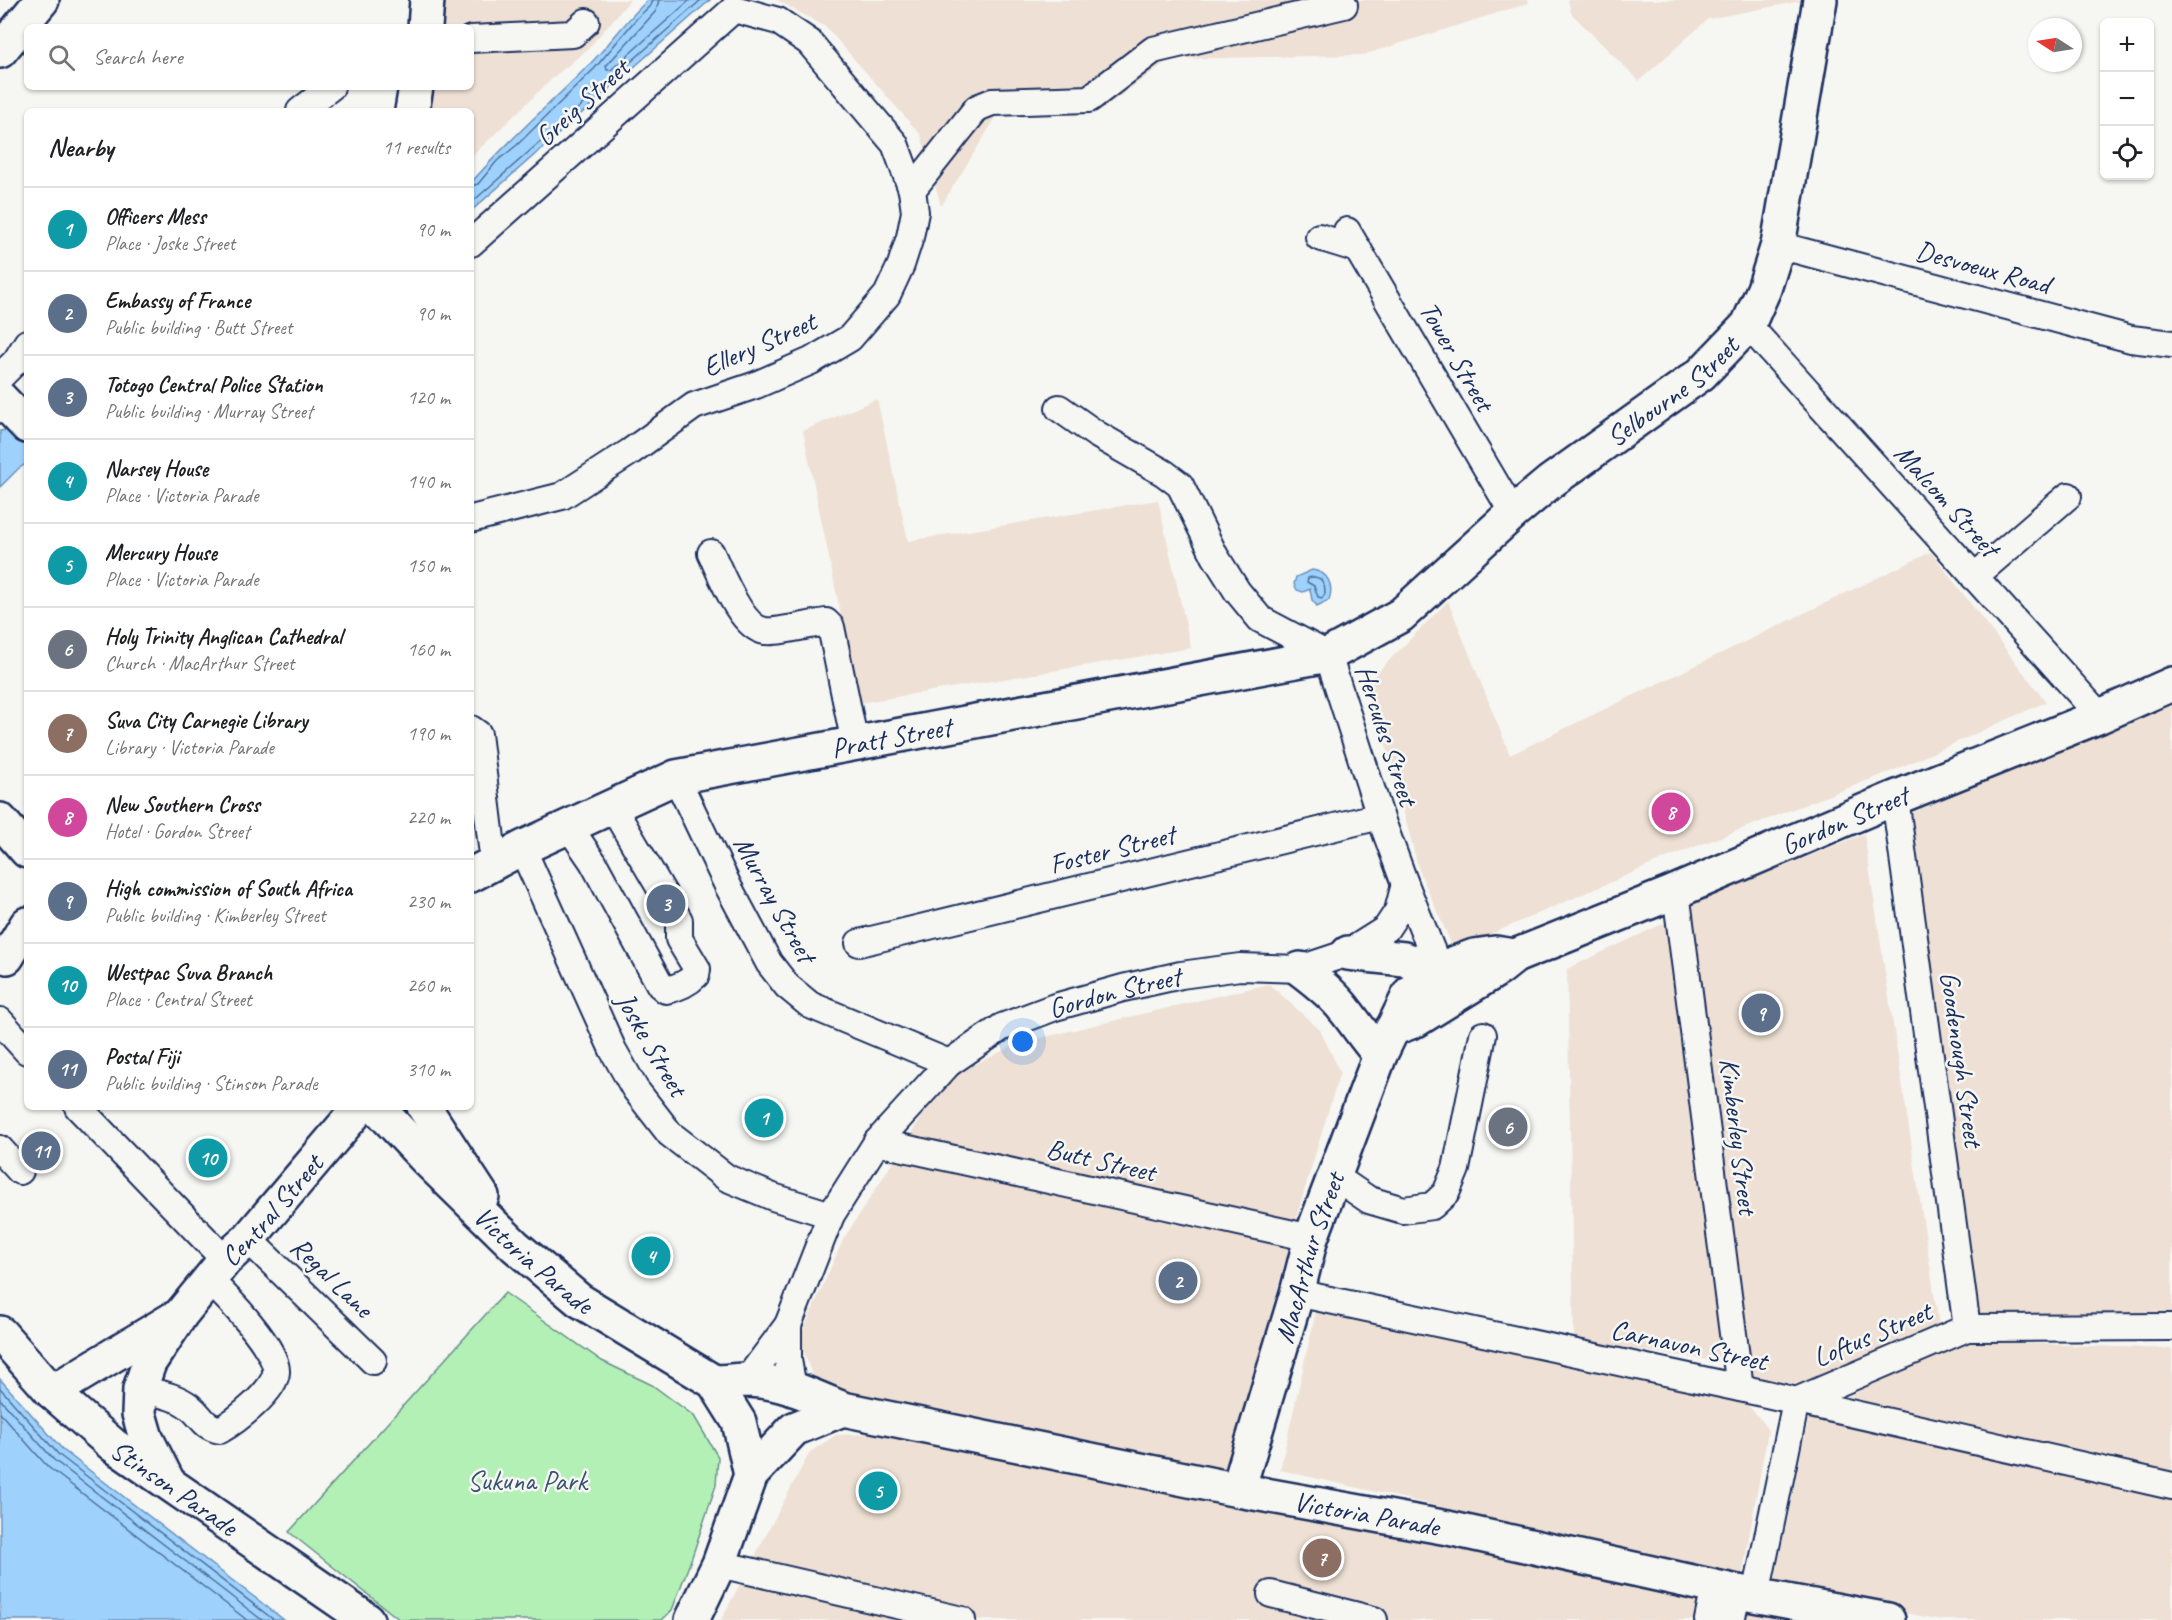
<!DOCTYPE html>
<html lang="en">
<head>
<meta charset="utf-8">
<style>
	:root { --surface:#fff; --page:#f6f6f6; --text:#202124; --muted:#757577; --line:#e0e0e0; --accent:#0b8043 }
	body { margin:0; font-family:Caveat,sans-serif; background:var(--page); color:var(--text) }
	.controls { position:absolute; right:18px; top:18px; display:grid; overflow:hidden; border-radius:9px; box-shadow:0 2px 4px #0004 }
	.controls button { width:54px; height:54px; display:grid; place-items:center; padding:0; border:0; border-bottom:2px solid var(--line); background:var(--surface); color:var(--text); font:30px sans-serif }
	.compass { position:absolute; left:2028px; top:18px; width:54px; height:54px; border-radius:50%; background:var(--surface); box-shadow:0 2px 4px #0004; rotate:282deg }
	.you { position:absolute; left:1023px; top:1042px; width:21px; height:21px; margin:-15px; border:4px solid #fff; border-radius:50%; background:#1a73e8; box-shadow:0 0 0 9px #1a73e833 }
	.badge { display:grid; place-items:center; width:39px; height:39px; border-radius:50%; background:var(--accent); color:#fff; font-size:20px; font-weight:700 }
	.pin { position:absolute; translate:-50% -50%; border:3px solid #fff; box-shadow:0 2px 6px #0006 }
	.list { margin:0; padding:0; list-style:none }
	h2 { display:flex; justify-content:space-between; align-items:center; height:78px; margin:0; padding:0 24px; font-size:26px }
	h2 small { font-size:20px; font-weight:400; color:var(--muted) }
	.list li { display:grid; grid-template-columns:39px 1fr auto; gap:18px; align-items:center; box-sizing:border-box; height:84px; padding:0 24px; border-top:2px solid var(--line) }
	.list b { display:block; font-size:22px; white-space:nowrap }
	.list p { margin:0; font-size:20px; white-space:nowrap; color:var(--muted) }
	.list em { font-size:20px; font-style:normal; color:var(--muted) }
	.icon { flex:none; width:33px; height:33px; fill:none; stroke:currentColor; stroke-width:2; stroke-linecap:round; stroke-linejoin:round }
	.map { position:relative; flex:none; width:2172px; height:1620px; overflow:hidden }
	.search { position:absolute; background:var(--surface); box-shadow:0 2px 4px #0004; left:24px; top:24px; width:450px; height:66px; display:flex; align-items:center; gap:15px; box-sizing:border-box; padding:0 21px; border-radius:9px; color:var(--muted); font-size:22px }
	.panel { position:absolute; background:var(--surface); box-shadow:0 2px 4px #0004; left:24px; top:108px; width:450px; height:1002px; border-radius:9px }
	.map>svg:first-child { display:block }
</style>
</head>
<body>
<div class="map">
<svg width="2172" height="1620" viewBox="0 0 2172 1620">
	<rect width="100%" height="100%" fill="#f6f6f2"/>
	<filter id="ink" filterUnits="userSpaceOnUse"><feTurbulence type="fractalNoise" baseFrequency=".0167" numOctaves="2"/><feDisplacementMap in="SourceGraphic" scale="12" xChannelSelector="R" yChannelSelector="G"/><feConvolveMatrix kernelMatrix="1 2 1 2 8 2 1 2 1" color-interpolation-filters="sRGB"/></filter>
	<g filter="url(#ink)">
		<!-- built -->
		<path fill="#eee0d4" d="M441 0H630L588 49 556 75 471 157V111H428L431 87H471V27H439Z
			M777 0H1528L1529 3 1363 55 1170 59 1101 110 998 114 941 206 921 135 826 27Z
			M1568 0H1806L1708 19 1639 81 1571 13Z
			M877 399 908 541 1158 500 1191 648 859 703 803 431Z
			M1931 552 2046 702 1892 771 1671 856 1454 950 1419 870 1369 681 1448 601 1510 755Z
			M2172 696V1321L1971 1320 1892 822Z
			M1864 834 1940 1332 1793 1385 1749 1382 1692 904Z
			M1675 918 1728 1363 1574 1340 1567 969Z
			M1269 984 1320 1030 1340 1072 1299 1208 1228 1474 818 1390 799 1340 843 1240 946 1079 1019 1043Z
			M1317 1307 1742 1399 1763 1422 1768 1431 1742 1576 1280 1470Z
			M1961 1341 2172 1349V1620H1942L1773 1589 1809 1416Z
			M895 1433 1622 1583 1820 1620H721L810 1452 836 1435Z"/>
		<!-- green -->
		<path fill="#b3f0b6" stroke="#67908a" stroke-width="1.5" d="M505 1293 602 1361 652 1385 694 1416 718 1457 716 1485 692 1557 672 1610 662 1620H400L289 1532Z"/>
		<!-- water -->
		<path fill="#9ed2fc" stroke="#6a91bd" stroke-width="1.5" d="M648 0H710L471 211V183C507 141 550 104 589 65 610 44 626 20 648 0Z
			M27 427V463L18 469 0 487V431Z
			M1312 570C1328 572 1334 585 1329 600L1317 606 1312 600 1310 589 1303 592 1297 590 1294 584 1296 577Z
			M0 1379 63 1450 284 1620H0Z"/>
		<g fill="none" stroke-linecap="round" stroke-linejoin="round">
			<!-- shore -->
			<path stroke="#4f709d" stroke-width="1.5" d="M659 0 656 11 606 66 607 70H611L690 0
				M471 186 478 184 497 161 517 145 595 68 637 18 650 6 652 0
				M471 203 701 0
				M1312 577C1323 577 1325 584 1325 594L1322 598 1318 597 1314 586 1307 582 1308 578Z
				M0 1388 59 1455 274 1620
				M0 1399 54 1460 262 1620
				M0 1413 48 1467 247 1620"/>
			<!-- minor casing -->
			<g stroke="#1b2f5e" stroke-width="30">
				<g id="minor">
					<path d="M471 39 573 34 586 22"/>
					<path d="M300 111 331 87"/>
					<path d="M912 190 977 108 992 102 1089 99 1153 50 1344 5"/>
					<path d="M1347 231 1513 513"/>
					<path d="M1319 237 1358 249"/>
					<path d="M471 243 734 9"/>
					<path d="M1778 245 2131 339 2172 344"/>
					<path d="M1748 325 2100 716"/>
					<path d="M0 377 16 361 27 343"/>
					<path d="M1059 408 1096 434 1164 473 1180 485 1215 556 1237 591 1260 619 1328 655 1380 816 1405 884 1439 969"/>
					<path d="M471 519 562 496 630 452 694 406 756 385 811 361 850 338 887 295 901 265 910 237 915 212 912 190 895 144 809 42 778 21 734 9"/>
					<path d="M711 553C721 574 741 628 765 631 777 633 811 624 826 622L831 627 855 744"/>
					<path d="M1974 577 2068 496"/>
					<path d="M471 729 478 734 494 863"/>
					<path d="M676 777 728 886 769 963 787 986 810 1005 949 1063"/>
					<path d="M1895 798 1967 1328"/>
					<path d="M569 827 593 862 660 985 666 990C677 988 688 983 696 975L697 969 679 939V920L612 806"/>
					<path d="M522 848 613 1050 635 1089 670 1134 727 1178 773 1197 831 1215"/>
					<path d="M1676 892 1740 1388"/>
					<path d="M859 943 1380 816"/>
					<path d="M0 1021 27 1051"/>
					<path d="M78 1107 225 1260"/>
					<path d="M877 1142 1311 1238"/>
					<path d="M0 1149 20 1171"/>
					<path d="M1334 1176 1369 1200 1403 1210 1432 1206 1446 1193 1456 1169 1483 1035"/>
					<path d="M248 1239 373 1361"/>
					<path d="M1297 1293 1740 1388 2172 1486"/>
					<path d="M788 1325V1360L793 1388"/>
					<path id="s1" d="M747 1380 788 1325 831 1215 877 1142 949 1063 1002 1027 1055 1007 1123 988 1181 975 1240 967 1300 969 1348 953 1386 929 1398 911 1405 884"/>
					<path d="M140 1389C156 1393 177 1396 190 1407 204 1418 201 1425 220 1430 236 1421 275 1391 276 1372 278 1349 226 1296 209 1280"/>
					<path d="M719 1564 962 1620"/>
					<path d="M1271 1594 1374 1620"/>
					<path d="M1756 1595 1796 1401 1967 1328 2172 1327"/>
					<path d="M1708 1620 1715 1586"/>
					<path d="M1731 1620 1738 1592"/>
				</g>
			</g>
			<!-- major casing -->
			<g stroke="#1b2f5e" stroke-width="38">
				<g id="major">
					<path d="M425 27 427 0"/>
					<path d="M0 51 42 0"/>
					<path d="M412 111 416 87"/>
					<path d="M0 398 27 426"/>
					<path id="s2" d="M471 875 522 848 676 777 1328 655 1401 615 1513 513 1550 482 1701 374 1748 325 1764 289 1778 245 1820 0"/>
					<path d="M1348 953 1404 959 1439 969"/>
					<path d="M1300 969C1316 981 1333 994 1345 1010 1357 1025 1367 1041 1380 1055"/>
					<path id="s3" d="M1392 1029 1416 1020 1500 968 1515 956 1672 893 1895 798 2100 716 2172 684"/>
					<path d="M52 1392 173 1319"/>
					<path id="s4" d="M167 1480 146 1438 139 1414 140 1389 149 1363 182 1313 225 1260 248 1239 360 1107"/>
					<path id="s5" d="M1238 1490 1297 1293 1311 1238 1380 1055 1410 993 1439 969 1474 956 1495 953 1515 956"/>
				</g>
			</g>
			<!-- highway casing -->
			<g stroke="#1b2f5e" stroke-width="38">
				<g id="highway">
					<path d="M0 820 27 851"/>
					<path d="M7 957 27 924"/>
					<path id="s6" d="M377 1107 426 1159 515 1246 579 1300 714 1382 739 1422 751 1475"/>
					<path d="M424 1107 482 1196"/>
					<path id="s7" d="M0 1333 52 1392 113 1445 367 1620"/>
					<path id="s8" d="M714 1382C725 1382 737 1380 748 1380 782 1381 812 1396 843 1409L1238 1490 1448 1528 1738 1592 1888 1620"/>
					<path d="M692 1620 719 1564 751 1475 794 1429 843 1409"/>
				</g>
			</g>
			<!-- minor -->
			<use href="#minor" stroke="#f6f6f2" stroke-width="26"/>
			<!-- major -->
			<use href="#major" stroke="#f6f6f2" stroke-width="33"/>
			<!-- highway -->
			<use href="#highway" stroke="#f6f6f2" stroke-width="33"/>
		</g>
	</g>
	<g text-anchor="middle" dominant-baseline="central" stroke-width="5" stroke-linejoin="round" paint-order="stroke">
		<!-- street labels -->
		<g font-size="28" fill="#1b2f5e" stroke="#f6f6f2">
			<text transform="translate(582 102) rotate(-42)">Greig Street</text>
			<text transform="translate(1983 267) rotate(15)">Desvoeux Road</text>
			<text transform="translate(759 344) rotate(-24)">Ellery Street</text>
			<text transform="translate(1457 356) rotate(60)">Tower Street</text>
			<text stroke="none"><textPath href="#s2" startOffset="1326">Selbourne Street</textPath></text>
			<text transform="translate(1947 500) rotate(48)">Malcom Street</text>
			<text transform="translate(1387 735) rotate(72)">Hercules Street</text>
			<text stroke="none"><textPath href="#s2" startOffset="446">Pratt Street</textPath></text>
			<text stroke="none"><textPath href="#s3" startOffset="500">Gordon Street</textPath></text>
			<text transform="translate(1112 849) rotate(-14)">Foster Street</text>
			<text transform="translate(775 899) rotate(61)">Murray Street</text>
			<text stroke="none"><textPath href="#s1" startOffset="562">Gordon Street</textPath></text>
			<text transform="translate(652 1044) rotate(60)">Joske Street</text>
			<text transform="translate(1962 1059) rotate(82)">Goodenough Street</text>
			<text transform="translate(1739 1136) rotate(83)">Kimberley Street</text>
			<text transform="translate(1101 1160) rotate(13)">Butt Street</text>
			<text stroke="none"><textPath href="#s4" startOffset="321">Central Street</textPath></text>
			<text stroke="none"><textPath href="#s6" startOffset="219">Victoria Parade</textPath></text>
			<text stroke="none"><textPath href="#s5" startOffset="243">MacArthur Street</textPath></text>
			<text transform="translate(332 1277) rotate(44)">Regal Lane</text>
			<text transform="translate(1872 1334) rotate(-23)">Loftus Street</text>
			<text transform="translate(1689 1345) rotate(12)">Carnavon Street</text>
			<text stroke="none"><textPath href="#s7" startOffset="234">Stinson Parade</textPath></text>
			<text stroke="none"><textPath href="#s8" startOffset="668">Victoria Parade</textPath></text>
		</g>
		<!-- park labels -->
		<g font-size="28" fill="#395670" stroke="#f6f6f2">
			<text x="527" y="1480">Sukuna Park</text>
		</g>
	</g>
</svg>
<div class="controls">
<button>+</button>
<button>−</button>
<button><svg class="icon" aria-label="locate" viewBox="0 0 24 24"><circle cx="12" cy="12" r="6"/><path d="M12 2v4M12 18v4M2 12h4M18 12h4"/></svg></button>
</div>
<svg class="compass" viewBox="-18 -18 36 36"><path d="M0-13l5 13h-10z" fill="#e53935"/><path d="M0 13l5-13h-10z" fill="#757577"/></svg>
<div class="you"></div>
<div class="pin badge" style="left:764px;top:1118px;background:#0f9aa8">1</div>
<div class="pin badge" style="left:1178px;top:1281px;background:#5c6f8a">2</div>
<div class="pin badge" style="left:666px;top:904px;background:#5c6f8a">3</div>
<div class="pin badge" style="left:651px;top:1256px;background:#0f9aa8">4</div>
<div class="pin badge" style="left:878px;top:1491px;background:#0f9aa8">5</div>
<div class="pin badge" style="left:1508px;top:1127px;background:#6b7280">6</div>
<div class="pin badge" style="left:1322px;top:1558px;background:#8d6e63">7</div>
<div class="pin badge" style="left:1671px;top:812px;background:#d1479c">8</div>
<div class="pin badge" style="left:1761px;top:1013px;background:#5c6f8a">9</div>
<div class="pin badge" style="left:208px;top:1158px;background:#0f9aa8">10</div>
<div class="pin badge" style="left:41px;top:1151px;background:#5c6f8a">11</div>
<div class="search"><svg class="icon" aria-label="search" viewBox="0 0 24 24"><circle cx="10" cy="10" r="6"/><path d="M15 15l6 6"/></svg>Search here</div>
<section class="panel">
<h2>Nearby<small>11 results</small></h2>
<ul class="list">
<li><span class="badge" style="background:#0f9aa8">1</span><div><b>Officers Mess</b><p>Place · Joske Street</p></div><em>90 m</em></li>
<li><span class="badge" style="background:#5c6f8a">2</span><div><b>Embassy of France</b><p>Public building · Butt Street</p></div><em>90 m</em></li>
<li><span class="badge" style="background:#5c6f8a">3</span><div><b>Totogo Central Police Station</b><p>Public building · Murray Street</p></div><em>120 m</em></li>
<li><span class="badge" style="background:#0f9aa8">4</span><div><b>Narsey House</b><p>Place · Victoria Parade</p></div><em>140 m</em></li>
<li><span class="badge" style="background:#0f9aa8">5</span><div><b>Mercury House</b><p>Place · Victoria Parade</p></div><em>150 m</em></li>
<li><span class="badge" style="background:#6b7280">6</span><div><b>Holy Trinity Anglican Cathedral</b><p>Church · MacArthur Street</p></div><em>160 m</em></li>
<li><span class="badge" style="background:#8d6e63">7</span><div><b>Suva City Carnegie Library</b><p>Library · Victoria Parade</p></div><em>190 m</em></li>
<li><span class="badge" style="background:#d1479c">8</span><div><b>New Southern Cross</b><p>Hotel · Gordon Street</p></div><em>220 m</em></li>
<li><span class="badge" style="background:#5c6f8a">9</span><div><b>High commission of South Africa</b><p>Public building · Kimberley Street</p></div><em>230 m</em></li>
<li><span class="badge" style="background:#0f9aa8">10</span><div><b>Westpac Suva Branch</b><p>Place · Central Street</p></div><em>260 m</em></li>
<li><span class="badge" style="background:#5c6f8a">11</span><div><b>Postal Fiji</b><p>Public building · Stinson Parade</p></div><em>310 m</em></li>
</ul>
</section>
</div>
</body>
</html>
